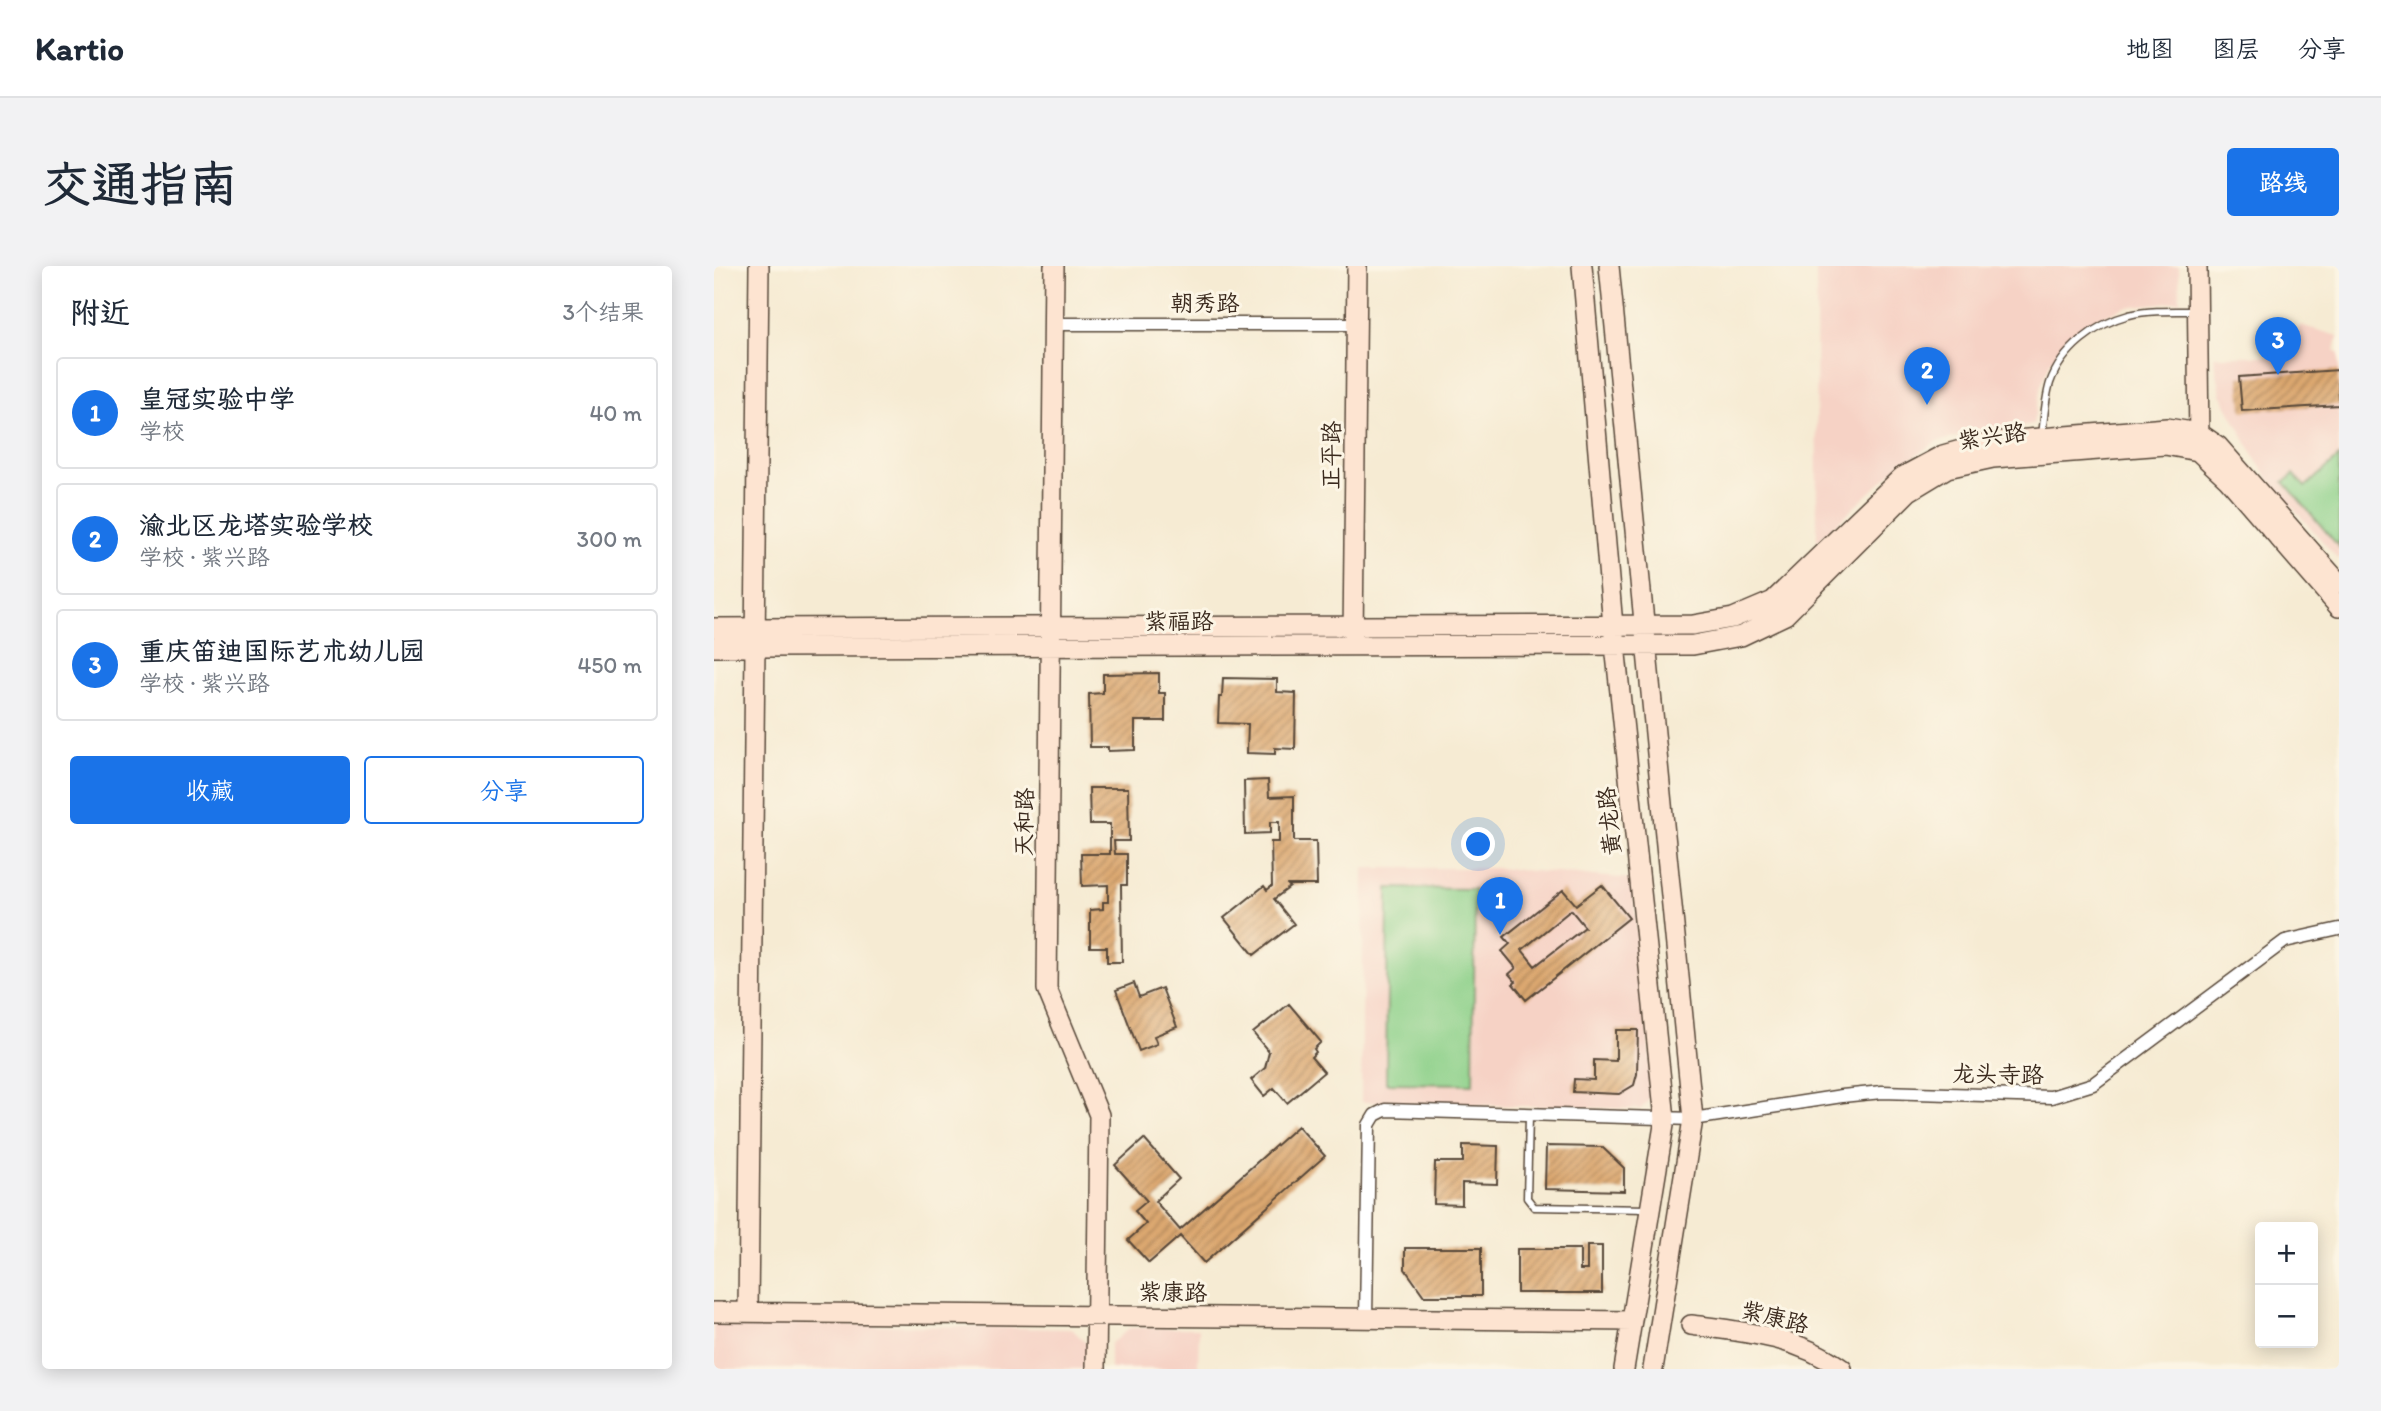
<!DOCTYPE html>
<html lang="zh">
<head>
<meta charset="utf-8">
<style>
	:root { --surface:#fff; --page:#f2f2f3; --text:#1f2937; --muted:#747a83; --line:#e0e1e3; --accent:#1a73e8 }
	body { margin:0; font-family:Itim,"LXGW WenKai TC",sans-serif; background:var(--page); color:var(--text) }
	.controls { position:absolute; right:21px; bottom:21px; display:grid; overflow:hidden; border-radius:7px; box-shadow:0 4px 18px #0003 }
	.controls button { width:63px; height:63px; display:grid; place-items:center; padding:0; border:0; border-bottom:2px solid var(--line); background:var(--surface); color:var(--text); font:35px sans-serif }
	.you { position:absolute; left:765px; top:579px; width:24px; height:24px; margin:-18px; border:5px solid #fff; border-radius:50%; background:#1a73e8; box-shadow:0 0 0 10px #1a73e833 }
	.badge { display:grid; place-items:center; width:46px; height:46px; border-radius:50%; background:var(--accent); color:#fff; font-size:23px; font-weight:700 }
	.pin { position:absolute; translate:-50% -58px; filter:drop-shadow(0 2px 4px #0008) }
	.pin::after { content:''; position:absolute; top:37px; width:24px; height:21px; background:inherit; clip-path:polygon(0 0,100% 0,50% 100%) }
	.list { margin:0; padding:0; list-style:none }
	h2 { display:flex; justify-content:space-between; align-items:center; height:91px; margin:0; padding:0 28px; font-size:30px }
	h2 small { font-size:23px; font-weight:400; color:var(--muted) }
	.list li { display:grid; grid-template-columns:46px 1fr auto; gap:21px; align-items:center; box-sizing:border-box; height:112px; margin:0 14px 14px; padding:0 14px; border:2px solid var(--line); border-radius:7px }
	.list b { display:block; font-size:26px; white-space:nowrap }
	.list p { margin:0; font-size:23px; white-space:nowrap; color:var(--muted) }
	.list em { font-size:23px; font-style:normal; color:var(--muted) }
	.actions { display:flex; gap:14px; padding:21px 28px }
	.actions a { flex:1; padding:16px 0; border:2px solid var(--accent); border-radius:7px; text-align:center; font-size:24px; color:var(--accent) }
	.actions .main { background:var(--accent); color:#fff }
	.map { position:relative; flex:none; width:1625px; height:1103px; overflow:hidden; border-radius:7px }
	header { display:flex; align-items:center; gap:42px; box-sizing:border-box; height:98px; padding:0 35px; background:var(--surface); border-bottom:2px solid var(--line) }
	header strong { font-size:33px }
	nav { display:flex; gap:38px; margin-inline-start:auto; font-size:24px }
	.intro { display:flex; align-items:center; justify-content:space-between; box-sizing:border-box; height:168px; padding:0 42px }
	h1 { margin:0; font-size:49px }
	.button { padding:18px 32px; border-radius:7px; background:var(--accent); color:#fff; font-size:24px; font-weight:700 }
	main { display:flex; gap:42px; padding:0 42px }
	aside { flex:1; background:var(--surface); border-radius:7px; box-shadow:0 4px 18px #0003 }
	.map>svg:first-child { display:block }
</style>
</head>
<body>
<header>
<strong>Kartio</strong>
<nav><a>地图</a><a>图层</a><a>分享</a></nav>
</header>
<div class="intro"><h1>交通指南</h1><a class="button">路线</a></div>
<main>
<aside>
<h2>附近<small>3个结果</small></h2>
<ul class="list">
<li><span class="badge">1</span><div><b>皇冠实验中学</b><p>学校</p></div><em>40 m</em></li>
<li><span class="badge">2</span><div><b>渝北区龙塔实验学校</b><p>学校 · 紫兴路</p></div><em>300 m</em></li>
<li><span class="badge">3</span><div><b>重庆笛迪国际艺术幼儿园</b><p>学校 · 紫兴路</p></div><em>450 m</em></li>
</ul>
<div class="actions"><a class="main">收藏</a><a>分享</a></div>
</aside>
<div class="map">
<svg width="1625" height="1103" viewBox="0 0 1625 1103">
	<defs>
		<pattern id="building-hatch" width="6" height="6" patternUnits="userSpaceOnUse" patternTransform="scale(1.75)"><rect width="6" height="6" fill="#dba770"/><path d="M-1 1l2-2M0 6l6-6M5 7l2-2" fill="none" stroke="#b3885b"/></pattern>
	</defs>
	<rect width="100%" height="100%" fill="#fcf5e5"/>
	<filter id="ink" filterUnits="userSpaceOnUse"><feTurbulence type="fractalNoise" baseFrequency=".0143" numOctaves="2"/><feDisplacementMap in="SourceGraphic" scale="14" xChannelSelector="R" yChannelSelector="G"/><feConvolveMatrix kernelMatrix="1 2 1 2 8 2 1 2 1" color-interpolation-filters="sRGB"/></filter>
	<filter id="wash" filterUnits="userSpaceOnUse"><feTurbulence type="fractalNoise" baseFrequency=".00686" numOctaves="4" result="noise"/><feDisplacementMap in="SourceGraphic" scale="28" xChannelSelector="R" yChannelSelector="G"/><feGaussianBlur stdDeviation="1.57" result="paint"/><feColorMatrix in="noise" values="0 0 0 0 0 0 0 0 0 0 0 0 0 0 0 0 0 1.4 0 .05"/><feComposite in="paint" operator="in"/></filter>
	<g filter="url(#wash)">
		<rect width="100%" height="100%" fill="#f6ebd3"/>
		<!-- built -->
		<path fill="#f6d2c5" d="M1102 0H1465L1466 35 1411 41 1380 54 1354 72 1336 97 1327 120 1319 158 1274 164 1222 176 1180 204 1103 276Z
			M1586 59 1624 70 1621 84 1625 88V294L1558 218 1542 194 1507 128 1500 90H1577Z
			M650 602H782L918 613 940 828 927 843 647 836Z
			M0 1056 358 1063 374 1079V1103H0Z
			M416 1062H485L484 1103H396V1078Z"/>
		<!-- pitch -->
		<path fill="#8cd089" stroke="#647d54" stroke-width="2" d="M1625 191V281L1570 216 1580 208 1591 221Z
			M674 622 761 623 759 818 672 817Z"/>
		<g id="blocks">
			<!-- building -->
			<path fill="url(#building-hatch)" fill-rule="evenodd" d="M1624 104 1625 139 1528 145 1525 111Z
				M445 407V427H451V455H421V484L394 485V481H376L375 428 389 427V408Z
				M509 412 563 413V426L582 427 581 483 561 482V488L533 487 534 458 504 457 505 431H508Z
				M554 514 555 531 580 530V575H602L603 619H574L576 621 560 633 580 658 540 689 510 652 550 620 553 624 558 620 557 576H565V556H556V567L531 568 530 515Z
				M375 522H414L415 575H400L401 588H413V619H407L408 696H393V681H376V644L389 643V636H394V619L368 620 367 588H396V558H376Z
				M888 619 915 652 812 734 799 718 802 716 795 708 802 702 788 685 796 678 790 671 849 624 862 639ZM857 644 871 661 821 700 808 684Z
				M420 717 425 731 448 722 463 761 440 770 443 778 425 785 402 724Z
				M575 738 607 776 600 783 602 786 597 791 610 806 573 837 560 822 550 830 537 814 551 802 555 786 539 767Z
				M902 764H924L923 808 920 819 905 828 859 826 860 813 880 814V794L902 795Z
				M584 860 611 890 490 997 466 970 435 997 414 974 432 958 421 945 433 935 401 899 430 873 465 913 441 935 466 964Z
				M749 879 784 880 783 918 748 917V939L720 938 721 896H749Z
				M832 880 888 881 910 902V925L831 923Z
				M873 980H888V1027H803V983H866V1004H873Z
				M691 982H767V1030H710L691 1003Z"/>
		</g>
	</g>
	<g filter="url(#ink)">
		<use href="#blocks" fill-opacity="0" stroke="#574739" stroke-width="2"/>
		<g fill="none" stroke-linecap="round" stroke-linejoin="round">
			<!-- lane casing -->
			<g stroke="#574739" stroke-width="9">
				<path id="lane" d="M1328 170C1330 153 1331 133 1336 117 1348 83 1381 58 1415 49 1436 44 1459 45 1480 45
					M815 850 813 932 820 941 934 943"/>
			</g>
			<!-- street casing -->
			<g stroke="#574739" stroke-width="15">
				<path id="street" d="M340 58H643
					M652 1053 655 859 661 849 671 844 979 853 1128 830 1168 826 1337 831 1379 818 1571 675 1625 663"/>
			</g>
			<!-- secondary casing -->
			<g stroke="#574739" stroke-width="22">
				<path id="secondary" d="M340 0 333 723 385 849 382 1103
					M868 0 899 360 951 853 910 1103
					M895 0 979 853 939 1103
					M1483 0 1485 177
					M0 362 979 359 1019 352 1059 335 1188 211 1229 189 1276 176 1453 162 1485 167 1504 180 1625 317
					M639 373 643 0
					M0 381 979 379 1027 370 1071 349 1195 225 1233 202 1279 192 1451 179 1484 185 1514 213 1625 341
					M0 1046 918 1055
					M34 1046 45 0
					M977 1059C1032 1066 1082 1070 1128 1103"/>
			</g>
			<!-- lane -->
			<use href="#lane" stroke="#fff" stroke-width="6"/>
			<!-- street -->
			<use href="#street" stroke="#fff" stroke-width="12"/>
			<!-- secondary -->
			<use href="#secondary" stroke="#fde4d1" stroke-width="19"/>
		</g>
	</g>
	<g text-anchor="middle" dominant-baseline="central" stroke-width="6" stroke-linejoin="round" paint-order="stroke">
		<!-- street labels -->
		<g font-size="23" fill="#3b2a1e" stroke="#fcf5e5">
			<text x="491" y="37">朝秀路</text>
			<text transform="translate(1278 170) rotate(-8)">紫兴路</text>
			<text transform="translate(617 189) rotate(-89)">正平路</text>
			<text x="465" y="355">紫福路</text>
			<text transform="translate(895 555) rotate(-96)">黄龙路</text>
			<text transform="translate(310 556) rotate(-89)">天和路</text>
			<text transform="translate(1284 808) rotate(1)">龙头寺路</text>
			<text transform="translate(459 1026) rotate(1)">紫康路</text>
			<text transform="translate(1061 1051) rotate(14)">紫康路</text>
		</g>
	</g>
</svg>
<div class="controls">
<button>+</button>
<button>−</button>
</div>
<div class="you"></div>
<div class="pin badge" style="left:786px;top:669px">1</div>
<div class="pin badge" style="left:1213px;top:139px">2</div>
<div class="pin badge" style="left:1564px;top:109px">3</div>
</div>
</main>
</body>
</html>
